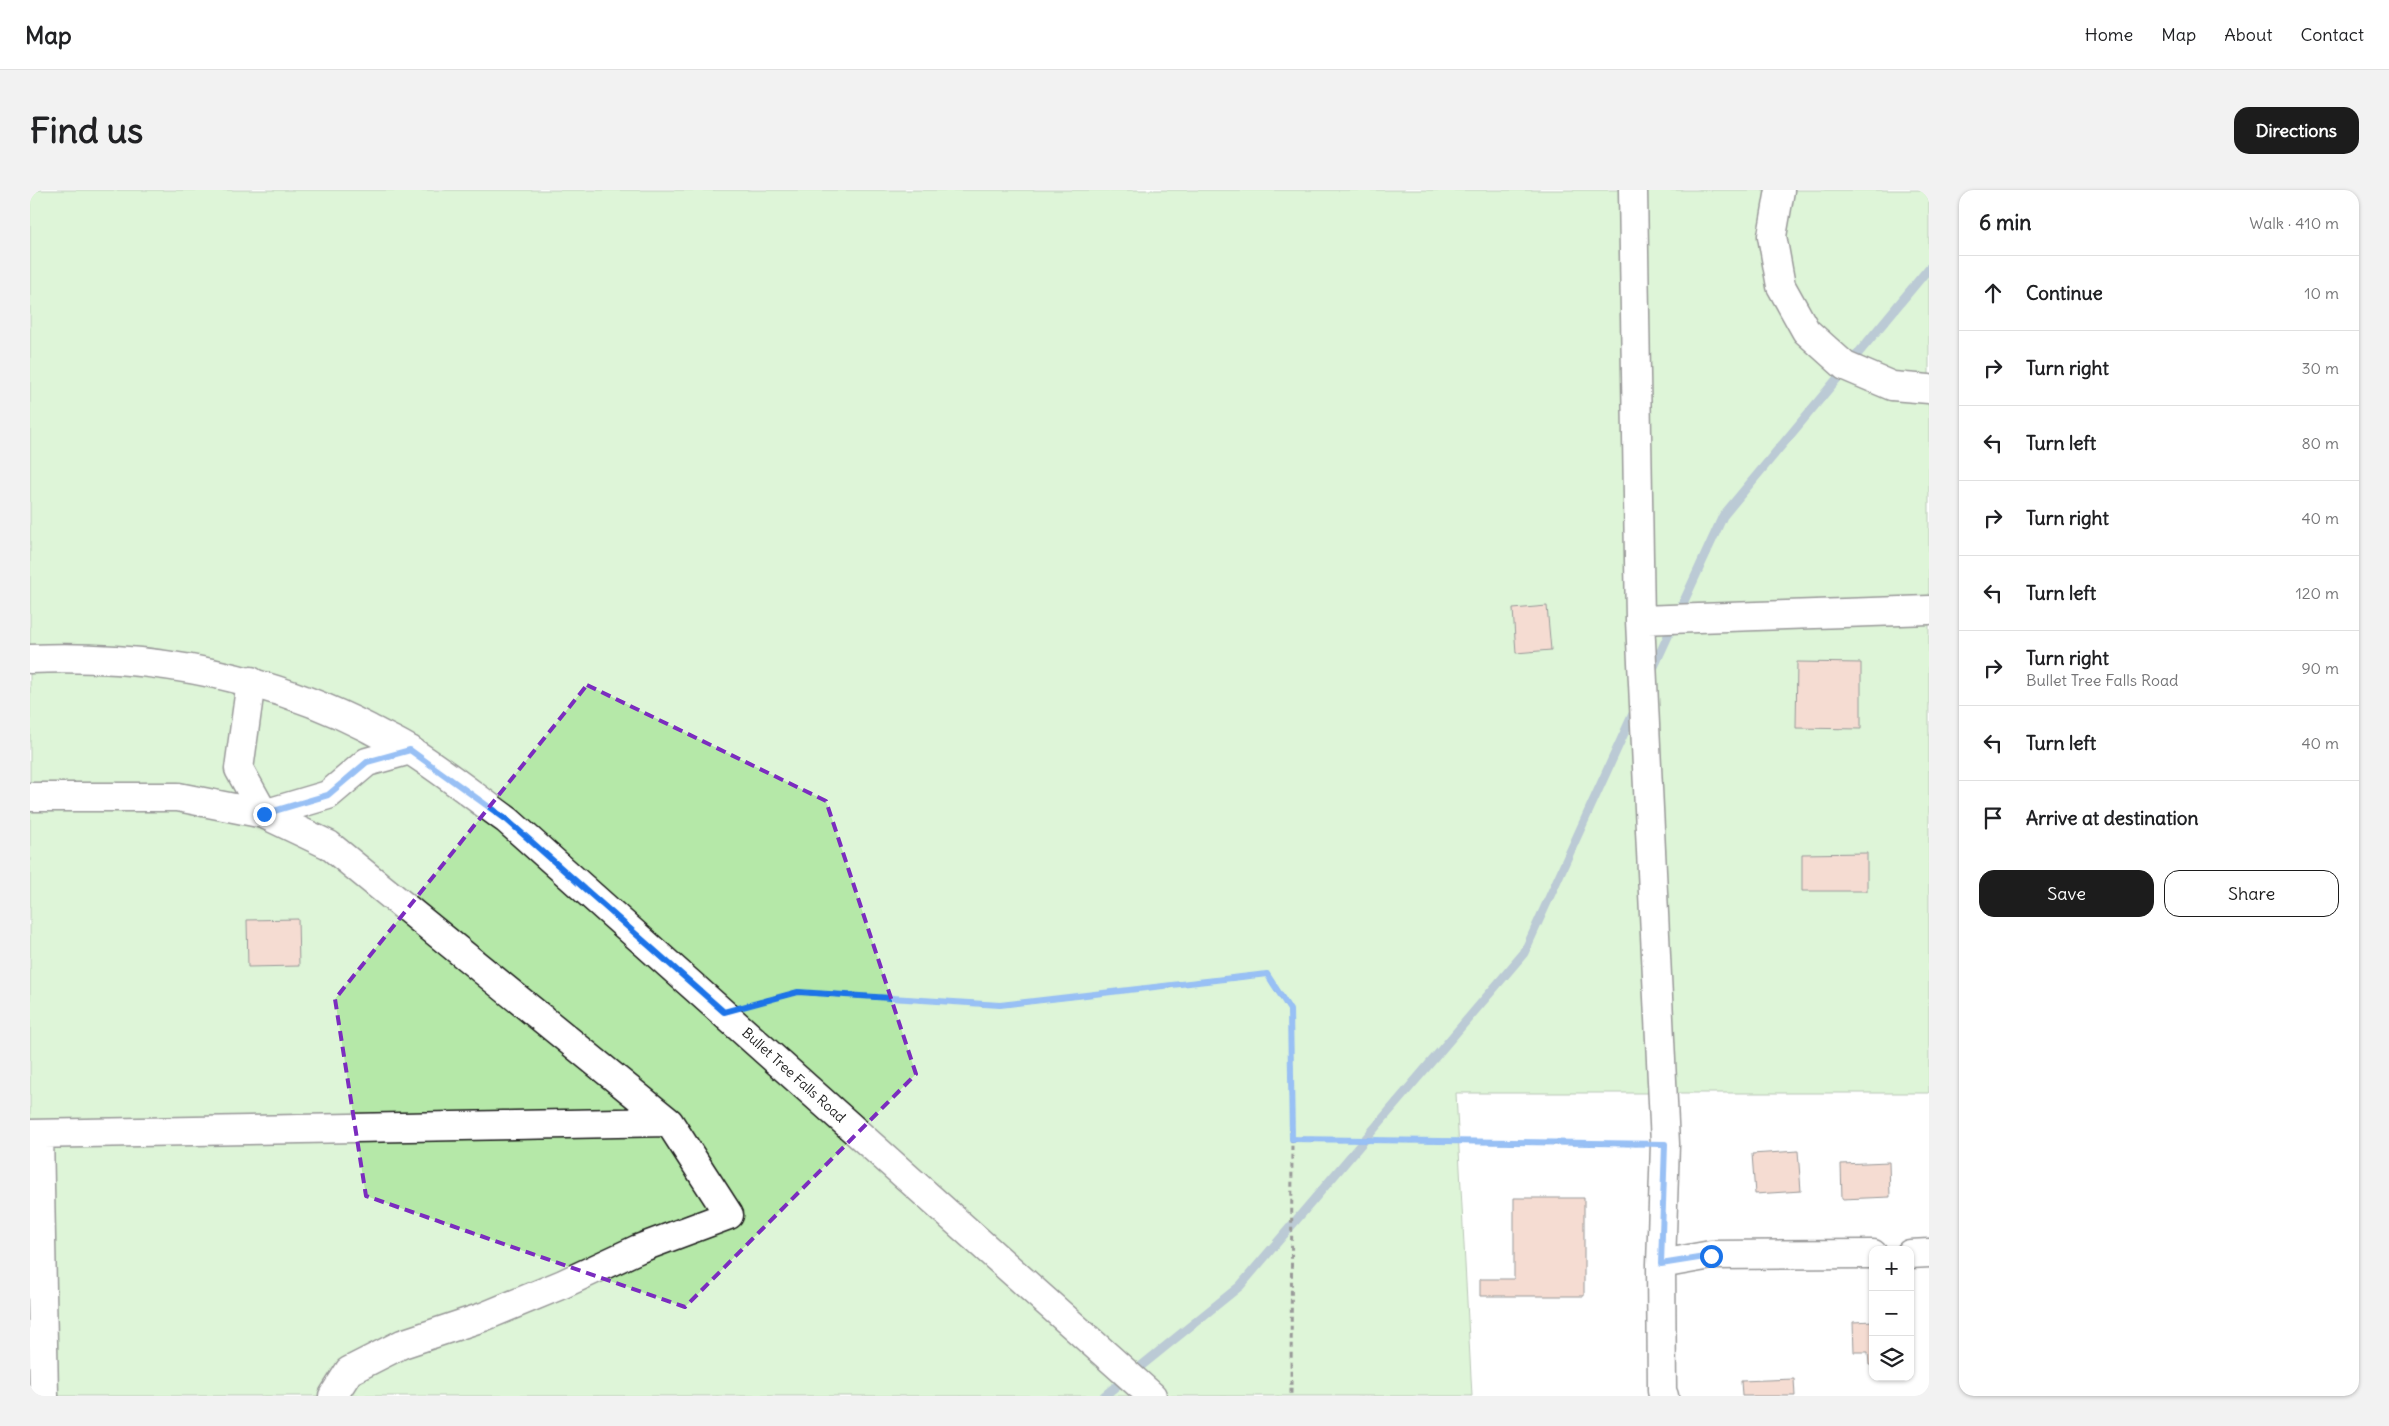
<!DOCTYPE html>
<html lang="en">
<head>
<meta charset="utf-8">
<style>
	:root { --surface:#fff; --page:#f2f2f2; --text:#202124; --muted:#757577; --line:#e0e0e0; --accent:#1c1c1c }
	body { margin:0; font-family:Delius,sans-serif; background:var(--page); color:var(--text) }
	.controls { position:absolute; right:15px; bottom:15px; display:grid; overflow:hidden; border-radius:10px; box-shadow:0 1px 4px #0004 }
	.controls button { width:45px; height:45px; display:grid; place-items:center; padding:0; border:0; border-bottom:1px solid var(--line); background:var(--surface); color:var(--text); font:25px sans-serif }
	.stop { position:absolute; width:15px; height:15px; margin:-11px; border:4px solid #1a73e8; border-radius:50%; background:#fff }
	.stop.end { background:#1a73e8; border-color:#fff; box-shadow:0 1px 5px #0008 }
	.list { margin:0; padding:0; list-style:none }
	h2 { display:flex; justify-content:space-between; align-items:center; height:65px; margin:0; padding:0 20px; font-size:21px }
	h2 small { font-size:16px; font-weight:400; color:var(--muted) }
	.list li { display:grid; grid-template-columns:32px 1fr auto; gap:15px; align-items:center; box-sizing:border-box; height:75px; padding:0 20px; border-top:1px solid var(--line) }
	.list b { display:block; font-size:19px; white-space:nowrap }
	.list p { margin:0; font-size:16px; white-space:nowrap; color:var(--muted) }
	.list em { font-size:16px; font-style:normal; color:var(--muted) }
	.actions { display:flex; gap:10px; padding:15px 20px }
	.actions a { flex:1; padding:11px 0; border:1px solid var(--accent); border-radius:15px; text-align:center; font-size:18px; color:var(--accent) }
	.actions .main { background:var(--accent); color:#fff }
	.icon { flex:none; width:28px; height:28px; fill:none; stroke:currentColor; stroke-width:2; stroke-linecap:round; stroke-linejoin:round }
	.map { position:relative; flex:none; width:1899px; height:1206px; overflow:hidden; border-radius:15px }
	header { display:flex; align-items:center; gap:30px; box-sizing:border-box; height:70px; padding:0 25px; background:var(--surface); border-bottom:1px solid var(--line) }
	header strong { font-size:24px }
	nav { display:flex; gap:28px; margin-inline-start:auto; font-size:18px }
	.intro { display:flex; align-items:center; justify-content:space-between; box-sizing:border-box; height:120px; padding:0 30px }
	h1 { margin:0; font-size:35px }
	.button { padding:12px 22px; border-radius:15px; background:var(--accent); color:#fff; font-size:18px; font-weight:700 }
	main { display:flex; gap:30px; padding:0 30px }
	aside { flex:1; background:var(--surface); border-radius:15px; box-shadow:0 1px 4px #0004 }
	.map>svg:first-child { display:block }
</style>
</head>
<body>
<header>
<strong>Map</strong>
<nav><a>Home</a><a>Map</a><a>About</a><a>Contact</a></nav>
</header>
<div class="intro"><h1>Find us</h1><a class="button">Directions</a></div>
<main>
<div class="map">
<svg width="1899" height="1206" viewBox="0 0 1899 1206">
	<rect width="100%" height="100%" fill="#fff"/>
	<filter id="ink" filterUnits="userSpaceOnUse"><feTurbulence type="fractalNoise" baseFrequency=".02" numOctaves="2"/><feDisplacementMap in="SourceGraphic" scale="10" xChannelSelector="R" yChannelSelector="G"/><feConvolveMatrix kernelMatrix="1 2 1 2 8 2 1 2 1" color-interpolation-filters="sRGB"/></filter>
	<g filter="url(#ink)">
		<!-- green -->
		<path fill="#b5e8a8" stroke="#688262" d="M0 0H1899V903H1426L1442 1206H0Z"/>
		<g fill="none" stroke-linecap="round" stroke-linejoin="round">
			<!-- stream -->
			<path stroke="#698aa2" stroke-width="9" d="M1621 483 1693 326 1899 78
				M1074 1206 1210 1096 1494 763 1606 517"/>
		</g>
		<!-- building -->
		<path fill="#e8b29c" stroke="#1c1c1c" d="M1517 416 1521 460 1486 463 1483 419Z
			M1767 472 1831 473V539L1766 538Z
			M1837 663V701H1772V664Z
			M268 729 269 776 218 777 217 730Z
			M1768 961 1771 1001 1725 1004 1722 964Z
			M1859 972 1860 1007 1812 1009 1811 974Z
			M1484 1008H1554V1106H1450V1089H1484Z
			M1843 1131V1175H1839L1838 1162H1824L1823 1132Z
			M1764 1189 1765 1206H1712L1711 1191Z"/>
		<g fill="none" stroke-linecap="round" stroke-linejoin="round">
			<!-- street casing -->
			<g stroke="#1c1c1c" stroke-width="31">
				<path id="street" d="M1603 0 1610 430 1635 954 1631 1074 1632 1201 1634 1206
					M1750 0 1742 46 1751 96 1776 141 1815 176 1862 196 1899 199
					M1610 430 1899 420
					M221 491 209 579 234 624
					M0 607H148L234 624 299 655 639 932 699 1025 608 1059 533 1094 453 1127 372 1154 319 1181 303 1206
					M234 624 298 605 337 572 380 560
					M0 944 639 932
					M9 944 14 1206
					M1880 1064 1899 1063
					M1631 1074 1681 1065 1843 1064"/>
			</g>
			<!-- secondary casing -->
			<g stroke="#1c1c1c" stroke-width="31">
				<path id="secondary" d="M0 469C118 464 232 484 338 538 352 546 368 552 381 561 414 582 445 607 477 630L1122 1206"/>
			</g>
			<!-- path -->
			<path stroke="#1c1c1c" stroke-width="3" stroke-dasharray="5 4" stroke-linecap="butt" d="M726 813 768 802 970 815 1237 784 1260 820 1262 949 1261 1206
				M1262 949 1607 954"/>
			<!-- street -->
			<use href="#street" stroke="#fff" stroke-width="28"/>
			<!-- secondary -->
			<use href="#secondary" stroke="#fff" stroke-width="28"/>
		</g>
	</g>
	<g fill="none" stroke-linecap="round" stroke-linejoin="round" filter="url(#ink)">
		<!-- route -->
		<path stroke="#1a73e8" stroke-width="6" d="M234 624 298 605 337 572 380 560 477 630 694 822 768 802 970 815 1237 784 1260 820 1262 949 1635 954 1631 1074 1681 1066"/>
	</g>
	<!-- marked area -->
	<path d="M0 0H1899V1206H0ZM557 495 796 611 886 884 655 1117 336 1006 305 809Z" fill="#fff" fill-opacity=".55" fill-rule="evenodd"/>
	<path fill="none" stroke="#7b2cbf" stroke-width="4" stroke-dasharray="10 6" stroke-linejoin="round" d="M557 495 796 611 886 884 655 1117 336 1006 305 809Z"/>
	<g text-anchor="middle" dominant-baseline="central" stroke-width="4" stroke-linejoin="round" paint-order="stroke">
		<!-- street labels -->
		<g font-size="14" fill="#1c1c1c" stroke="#fff">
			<text transform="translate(764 885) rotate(42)">Bullet Tree Falls Road</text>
		</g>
	</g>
</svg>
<div class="controls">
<button>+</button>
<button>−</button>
<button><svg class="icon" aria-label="layers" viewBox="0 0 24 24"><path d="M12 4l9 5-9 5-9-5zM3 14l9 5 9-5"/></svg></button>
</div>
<div class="stop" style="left:1681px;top:1066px"></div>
<div class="stop end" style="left:234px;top:624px"></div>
</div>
<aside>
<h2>6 min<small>Walk · 410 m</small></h2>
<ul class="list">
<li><svg class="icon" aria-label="ahead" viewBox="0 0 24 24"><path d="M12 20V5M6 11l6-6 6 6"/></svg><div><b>Continue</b></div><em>10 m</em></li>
<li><svg class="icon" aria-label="right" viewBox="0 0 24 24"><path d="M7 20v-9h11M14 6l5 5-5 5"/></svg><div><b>Turn right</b></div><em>30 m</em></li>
<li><svg class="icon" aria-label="left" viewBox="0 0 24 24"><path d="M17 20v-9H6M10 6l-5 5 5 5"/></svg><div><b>Turn left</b></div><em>80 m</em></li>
<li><svg class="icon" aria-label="right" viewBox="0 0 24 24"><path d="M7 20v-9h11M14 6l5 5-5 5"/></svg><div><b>Turn right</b></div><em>40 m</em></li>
<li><svg class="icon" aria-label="left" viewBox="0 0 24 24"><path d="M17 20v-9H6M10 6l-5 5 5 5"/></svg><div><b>Turn left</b></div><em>120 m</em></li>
<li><svg class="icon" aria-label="right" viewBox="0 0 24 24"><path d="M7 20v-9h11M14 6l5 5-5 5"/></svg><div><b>Turn right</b><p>Bullet Tree Falls Road</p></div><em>90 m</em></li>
<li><svg class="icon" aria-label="left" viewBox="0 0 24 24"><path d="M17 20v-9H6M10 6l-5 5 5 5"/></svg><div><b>Turn left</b></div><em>40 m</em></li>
<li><svg class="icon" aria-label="arrive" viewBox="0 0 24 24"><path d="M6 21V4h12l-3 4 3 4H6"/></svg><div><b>Arrive at destination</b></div></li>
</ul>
<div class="actions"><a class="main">Save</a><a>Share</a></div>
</aside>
</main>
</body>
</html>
